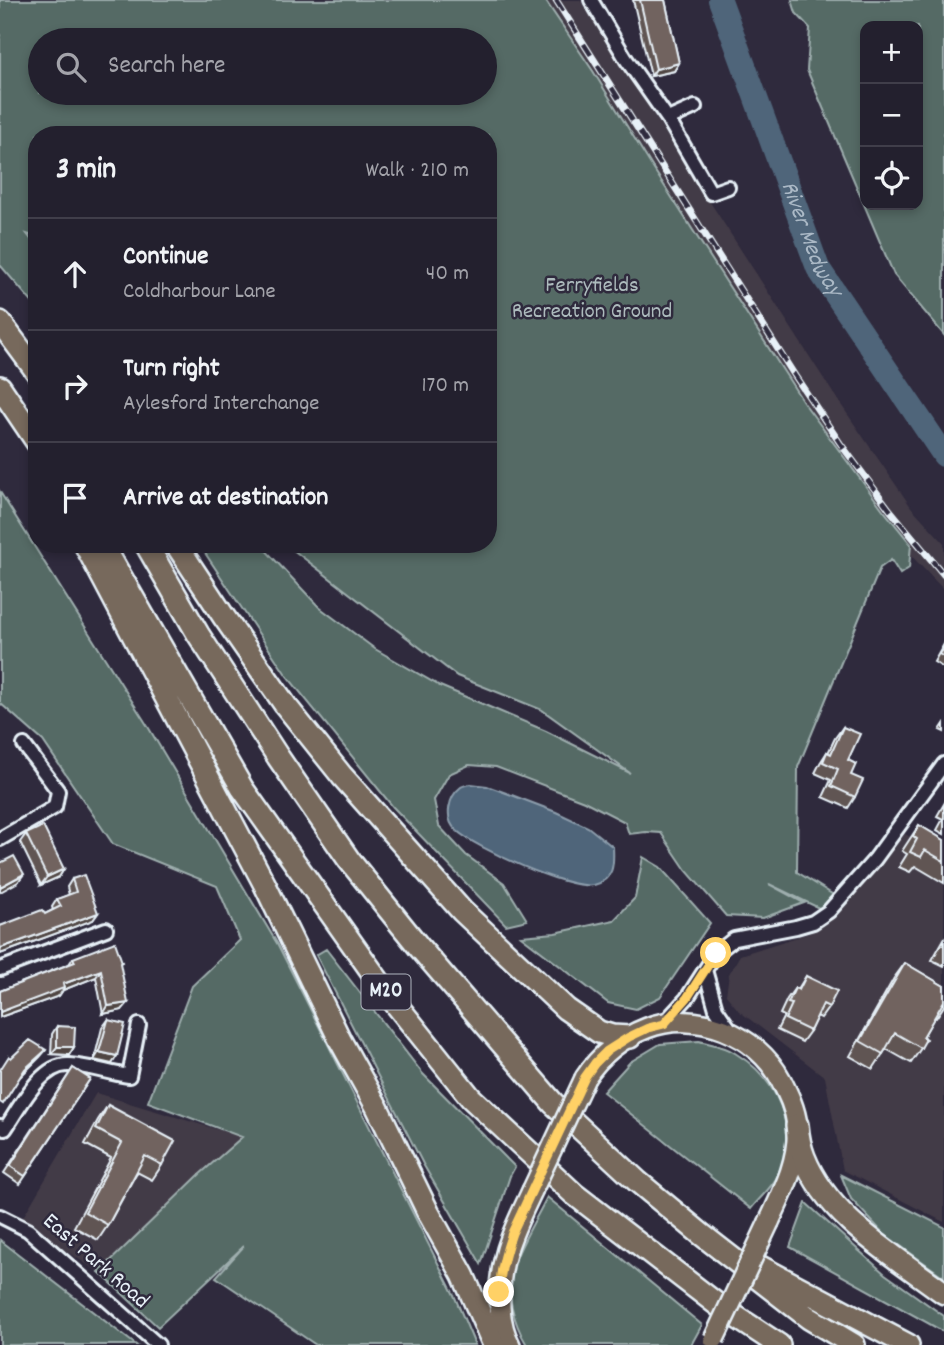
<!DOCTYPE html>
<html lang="en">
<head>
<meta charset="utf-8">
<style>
	:root { --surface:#23202e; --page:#2f2d3a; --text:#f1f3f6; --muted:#a3a3aa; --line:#403e4a }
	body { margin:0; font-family:Dekko,sans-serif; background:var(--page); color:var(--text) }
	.controls { position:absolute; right:21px; top:21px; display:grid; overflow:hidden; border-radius:14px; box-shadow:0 4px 10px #0003 }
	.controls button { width:63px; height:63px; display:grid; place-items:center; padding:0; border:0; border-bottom:2px solid var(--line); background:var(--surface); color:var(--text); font:35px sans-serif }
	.stop { position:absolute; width:21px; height:21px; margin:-16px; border:5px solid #ffd166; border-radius:50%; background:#fff }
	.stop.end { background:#ffd166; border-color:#fff; box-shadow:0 2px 7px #0008 }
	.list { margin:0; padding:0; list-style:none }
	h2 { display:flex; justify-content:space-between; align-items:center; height:91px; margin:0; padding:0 28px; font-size:30px }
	h2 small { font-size:23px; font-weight:400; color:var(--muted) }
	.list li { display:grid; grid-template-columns:46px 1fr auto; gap:21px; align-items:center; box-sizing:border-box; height:112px; padding:0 28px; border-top:2px solid var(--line) }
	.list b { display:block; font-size:26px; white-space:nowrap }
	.list p { margin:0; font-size:23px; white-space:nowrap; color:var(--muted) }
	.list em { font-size:23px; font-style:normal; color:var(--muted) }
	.icon { flex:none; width:38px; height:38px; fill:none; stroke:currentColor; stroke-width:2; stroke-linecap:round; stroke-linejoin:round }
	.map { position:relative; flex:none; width:944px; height:1345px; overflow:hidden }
	.search { position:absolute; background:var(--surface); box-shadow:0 4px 10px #0003; left:28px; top:28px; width:469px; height:77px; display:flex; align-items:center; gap:18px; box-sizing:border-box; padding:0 24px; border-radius:38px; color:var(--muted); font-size:26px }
	.panel { position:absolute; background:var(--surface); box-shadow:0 4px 10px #0003; left:28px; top:126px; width:469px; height:427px; border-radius:28px }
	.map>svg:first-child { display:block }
</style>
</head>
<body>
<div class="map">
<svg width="944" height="1345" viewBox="0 0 944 1345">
	<rect width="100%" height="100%" fill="#2f2a3d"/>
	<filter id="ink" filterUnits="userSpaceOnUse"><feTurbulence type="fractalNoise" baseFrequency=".0143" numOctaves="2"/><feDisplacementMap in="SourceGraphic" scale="14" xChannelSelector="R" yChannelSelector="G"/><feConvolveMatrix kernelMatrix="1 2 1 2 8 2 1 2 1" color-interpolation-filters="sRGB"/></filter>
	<g filter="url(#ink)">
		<!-- built -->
		<path fill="#433b47" d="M542 0H580L833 393 911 507 944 543V590L905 549 792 393Z
			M905 834 944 856V1222L843 1170 825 1077 739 1011 726 995 729 974 740 955 810 933 848 896 859 891Z
			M96 1093 242 1137 99 1272 47 1239 22 1219Z"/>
		<!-- green -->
		<path fill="#556a65" stroke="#9eaeae" stroke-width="2" fill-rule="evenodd" d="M0 0H545L593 71 651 165 804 403 884 511 911 544 909 568 900 574 891 560 880 568 798 767 797 872 835 896 823 910 769 884 804 903 763 918 726 916 686 870 661 833 646 832 629 834 625 822 584 801 496 767 469 765 449 774 434 800 439 826 466 855 504 883 527 920 506 925 393 807 287 676 199 544H260L319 607 375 649 440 686 546 731 630 773 542 710 457 676 292 549 288 544H488V135H37V237L27 234 37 247V308L0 265ZM40 40H485V93H40Z
			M792 0H944V335L894 275 807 70 810 28 796 13ZM865 26H918V205H865Z
			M0 492 147 725 278 945 454 1295 475 1345H316L216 1277 244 1246 158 1327 99 1272 199 1175 242 1137 148 1102 192 986 240 940 217 886 113 844 43 741 0 703Z
			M643 857 660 867 710 923 660 997 636 1009 608 1003 521 936 555 933 614 920 635 898Z
			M326 949 423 1074 515 1167 510 1176 481 1264 423 1164 316 955Z
			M699 1041C710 1044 725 1046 735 1053 778 1079 799 1127 778 1175 773 1187 759 1198 751 1209L603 1092 630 1062 660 1044Z
			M841 1175 944 1227V1277L884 1234 851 1199Z
			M547 1197 702 1325 691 1345H527C514 1324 504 1290 513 1266 521 1243 536 1219 547 1197Z
			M806 1203 885 1274 944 1316V1332L790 1247Z
			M0 1240 136 1345H0Z"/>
		<!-- water -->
		<path fill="#4f657a" stroke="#8c9dac" stroke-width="2" d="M471 784 487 786 509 794 556 812 588 827 613 847C614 864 614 880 594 885 569 890 475 848 456 830 444 819 448 797 461 787 462 786 469 784 471 784Z"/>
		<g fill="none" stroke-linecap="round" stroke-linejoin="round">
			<!-- river -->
			<path stroke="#4f657a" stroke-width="24" id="s1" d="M720 0 818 268 944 455"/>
			<!-- street casing -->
			<g stroke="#e8f1f8" stroke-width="18">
				<path id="street" d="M591 0 626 59 668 119 695 107
					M668 119 711 193 728 187
					M0 839 55 807 58 791 24 745
					M0 969 106 929
					M705 970 716 1009 732 1032
					M664 1023 687 998 716 953 734 939 796 927 813 922 829 911 875 859 944 764
					M0 1126 5 1129C19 1109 41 1063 69 1065 89 1066 109 1073 129 1076L139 1025
					M0 1216 28 1230 158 1345"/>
			</g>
			<!-- primary casing -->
			<g stroke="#e8f1f8" stroke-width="24">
				<path id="primary" d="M585 1078C600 1055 621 1038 647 1028 696 1009 757 1034 781 1080 788 1094 795 1108 797 1125 800 1159 783 1192 769 1222
					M510 1345C504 1334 501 1320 500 1308 497 1262 513 1231 532 1191"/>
			</g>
			<!-- highway casing -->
			<g stroke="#e8f1f8" stroke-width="26">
				<path id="highway" d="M0 322 37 372
					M0 387 37 442
					M85 544 264 883 340 1040 377 1107 428 1212 463 1275 494 1345
					M102 544 242 788 387 993 471 1098 574 1194 718 1305 779 1345
					M146 544 198 634 278 757 349 860 419 947 553 1103 637 1181 701 1234 809 1318 854 1345
					M176 544 224 617 286 706 342 776 462 911 566 1009 599 1032 612 1036 630 1037
					M797 1125C798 1136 800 1147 804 1157 828 1218 894 1255 944 1293
					M753 1263 908 1345"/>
			</g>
			<!-- street -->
			<use href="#street" stroke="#2f2a3d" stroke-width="12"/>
			<!-- primary -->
			<use href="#primary" stroke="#77695c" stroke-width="19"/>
			<!-- highway -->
			<use href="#highway" stroke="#77695c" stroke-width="21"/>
			<!-- rail casing -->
			<g stroke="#e8f1f8" stroke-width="7">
				<path id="rail" d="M556 0 795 376 840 443 890 510 944 575"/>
			</g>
			<!-- rail -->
			<use href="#rail" stroke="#2f2a3d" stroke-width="4.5" stroke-dasharray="13" stroke-linecap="butt"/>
			<!-- primary-bridge casing -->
			<g stroke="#e8f1f8" stroke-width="24" stroke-linecap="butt">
				<path id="primary-bridge" d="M532 1191 585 1078
					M714 1339 769 1222"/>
			</g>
			<!-- primary-bridge -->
			<use href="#primary-bridge" stroke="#77695c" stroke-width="19"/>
		</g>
		<!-- wall -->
		<path fill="#615552" stroke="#e8f1f8" stroke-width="2" d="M633 0H665L679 63 674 71 651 76Z
			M944 644V668L934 662Z
			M944 724V732L940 730Z
			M843 727 855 797 848 808 823 797 831 780 815 773 820 763 827 752 828 753 835 738Z
			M944 804V834L937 830 943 819 937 816Z
			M919 825 944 840V883L915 866 910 872 899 867 907 854 902 851Z
			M26 834 64 869 59 877 41 885 20 842Z
			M72 879 98 913 93 920 0 954V926L45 914 53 910 52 907 57 899 69 895 67 887Z
			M944 939V966L932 960Z
			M73 958 120 964 122 1010 103 1014 96 977 63 990 59 996 0 1017V991L69 964Z
			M905 963 944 986V1006L936 1018 934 1017 923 1037 921 1048 911 1063 886 1049 873 1069 850 1056 894 978Z
			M806 976 829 1007 821 1018 817 1016 810 1031 802 1042 777 1030 784 1016 780 1014 787 999 795 988 798 989Z
			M108 1020 112 1064 94 1060 102 1028Z
			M57 1026 74 1047 69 1055 51 1054 52 1034Z
			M73 1068 90 1079 20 1184 4 1173Z
			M108 1105 162 1165 152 1180 137 1172 108 1225 98 1240 74 1227 111 1158 85 1144 98 1120Z"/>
		<!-- shaded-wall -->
		<path fill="#4f4542" stroke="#e8f1f8" stroke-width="2" d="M679 63 674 71 651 76 656 69Z
			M64 869 59 877 41 885 47 877Z
			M24 874 18 882 0 892V887Z
			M98 913 93 920 0 954 1 948Z
			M101 970 96 977 63 990 59 996 0 1017V1012L63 984Z
			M128 1003 122 1010 103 1014 108 1006Z
			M57 1047H74L69 1055 51 1054Z
			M46 1050 40 1057 20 1077 25 1069Z
			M99 1052 117 1056 112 1064 94 1060Z"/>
		<!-- building -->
		<path fill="#71635f" stroke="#e8f1f8" stroke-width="2" d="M640 0H665L679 63 656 69Z
			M944 646V657L939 654Z
			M843 727 860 734 848 760 856 764 851 775 863 780 855 797 831 786 838 769 823 762 827 752 831 754Z
			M919 825 944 840V861L925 850 921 857 910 852 917 839 913 836Z
			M43 826 64 869 47 877 26 834Z
			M14 856 24 874 0 887V863Z
			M84 875 98 913 1 948 0 947V926L42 910 45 914 61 906 57 899 76 892 72 879Z
			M115 942 122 962 120 963 128 1003 108 1006 101 970 63 984 64 988 0 1012V991L75 962 73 958Z
			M905 963 944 986V1001L923 1037 926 1039 921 1048 895 1033 883 1054 860 1041Z
			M806 976 837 991 829 1007 823 1004 810 1031 785 1019 792 1004 788 1003 795 988 799 990Z
			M108 1020 125 1024 117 1056 99 1052Z
			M57 1026 75 1027 74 1047H57Z
			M30 1040 46 1050 25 1069 3 1104 0 1102V1070L9 1056 11 1058Z
			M73 1068 90 1079 25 1176 10 1166Z
			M108 1105 175 1141 162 1165 145 1156 108 1225 85 1212 122 1143 96 1129Z"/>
	</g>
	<g fill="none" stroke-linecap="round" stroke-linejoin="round" filter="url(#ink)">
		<!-- route -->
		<path stroke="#ffd166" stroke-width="9" d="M499 1292C500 1271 505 1253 512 1233L585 1077 595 1063 607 1051 629 1037 648 1028 664 1024 687 998 716 953"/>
	</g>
	<g text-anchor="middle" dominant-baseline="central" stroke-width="5" stroke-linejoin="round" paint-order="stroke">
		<!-- shield labels -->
		<rect fill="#2f2a3d" stroke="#b0b5c0" stroke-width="2" x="361.5" y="974.5" width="49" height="35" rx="5"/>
		<g font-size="21" font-weight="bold" fill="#e8f1f8">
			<text x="386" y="992">M20</text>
		</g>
		<!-- park labels -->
		<g font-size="23" fill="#adbbbd" stroke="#2f2a3d">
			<text x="592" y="286">Ferryfields<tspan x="592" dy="26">Recreation Ground</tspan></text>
		</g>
		<!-- street labels -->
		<g font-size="23" fill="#e8f1f8" stroke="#2f2a3d">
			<text transform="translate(95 1262) rotate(41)">East Park Road</text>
		</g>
		<!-- water labels -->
		<g font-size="24" font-style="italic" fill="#abb9c6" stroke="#2f2a3d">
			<text stroke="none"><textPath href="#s1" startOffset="256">River Medway</textPath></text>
		</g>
	</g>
</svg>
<div class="controls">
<button>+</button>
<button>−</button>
<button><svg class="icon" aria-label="locate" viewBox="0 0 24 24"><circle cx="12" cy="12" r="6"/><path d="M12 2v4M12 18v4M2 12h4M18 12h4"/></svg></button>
</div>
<div class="stop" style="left:716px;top:953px"></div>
<div class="stop end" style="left:499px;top:1292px"></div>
<div class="search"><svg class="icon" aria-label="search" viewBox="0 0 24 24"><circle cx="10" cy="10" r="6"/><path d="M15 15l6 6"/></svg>Search here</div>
<section class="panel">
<h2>3 min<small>Walk · 210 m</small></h2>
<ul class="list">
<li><svg class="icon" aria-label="ahead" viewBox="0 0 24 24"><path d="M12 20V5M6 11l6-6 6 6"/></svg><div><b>Continue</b><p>Coldharbour Lane</p></div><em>40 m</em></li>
<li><svg class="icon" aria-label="right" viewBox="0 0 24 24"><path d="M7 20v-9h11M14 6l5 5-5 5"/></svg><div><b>Turn right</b><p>Aylesford Interchange</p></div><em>170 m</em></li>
<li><svg class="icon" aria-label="arrive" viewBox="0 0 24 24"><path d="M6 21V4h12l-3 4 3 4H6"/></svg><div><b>Arrive at destination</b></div></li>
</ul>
</section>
</div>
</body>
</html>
